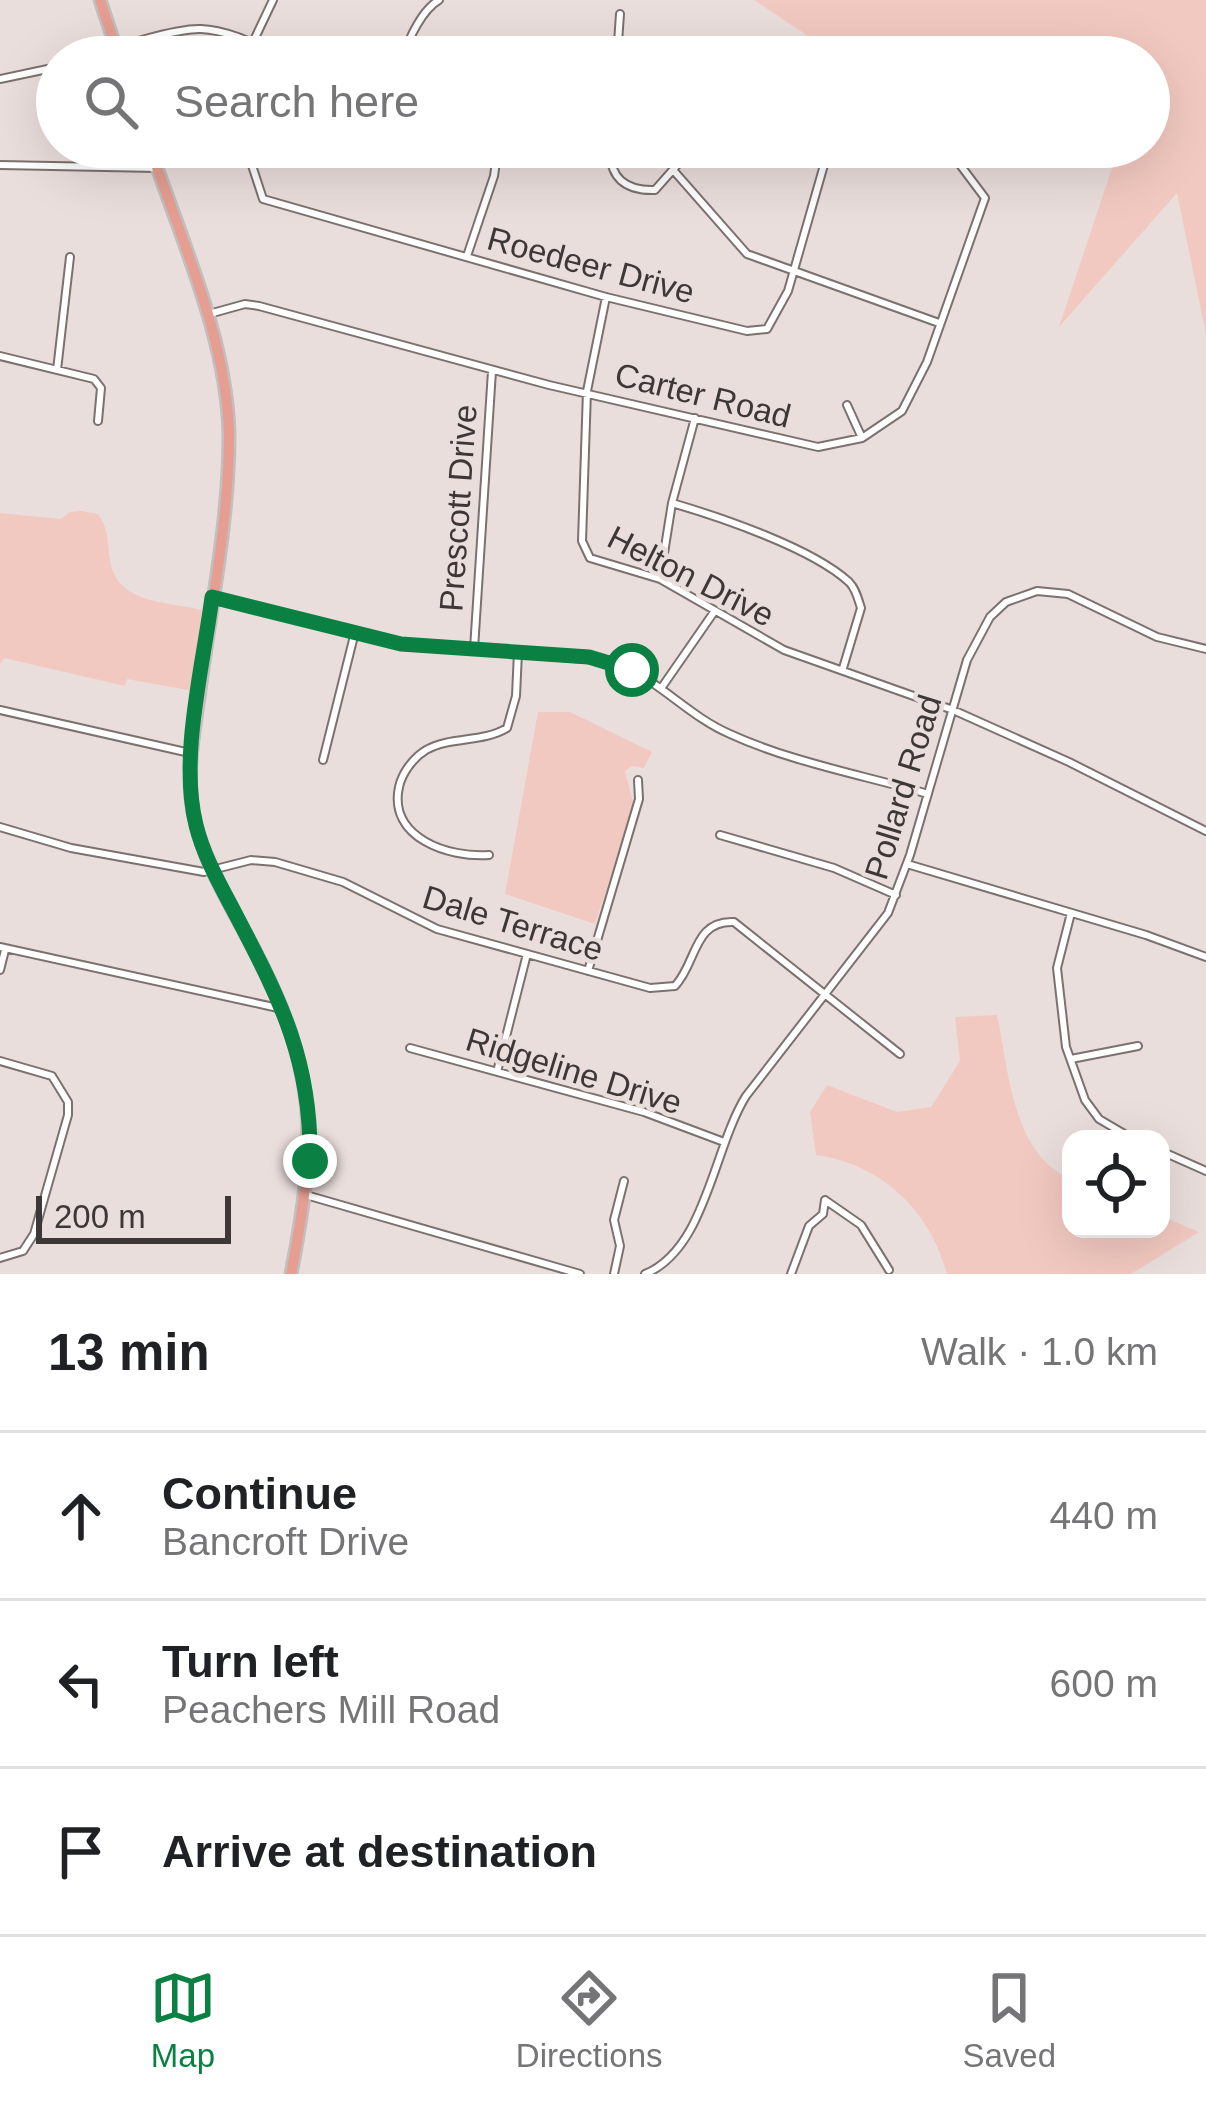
<!DOCTYPE html>
<html lang="en">
<head>
<meta charset="utf-8">
<style>
	:root { --surface:#fff; --page:#f6f6f6; --text:#202124; --muted:#757577; --line:#e0e0e0; --accent:#0b8043 }
	body { margin:0; font-family:Helvetica,sans-serif; background:var(--page); color:var(--text) }
	.controls { position:absolute; right:36px; bottom:36px; display:grid; overflow:hidden; border-radius:24px; box-shadow:0 12px 48px #0002 }
	.controls button { width:108px; height:108px; display:grid; place-items:center; padding:0; border:0; border-bottom:3px solid var(--line); background:var(--surface); color:var(--text); font:60px sans-serif }
	.scale { position:absolute; left:36px; bottom:30px; width:195px; box-sizing:border-box; padding-left:12px; border:6px solid #3d3837; border-top:0; font-size:33px; line-height:42px; white-space:nowrap; color:#3d3837; -webkit-text-stroke:9px #eadedc; paint-order:stroke }
	.stop { position:absolute; width:36px; height:36px; margin:-27px; border:9px solid #0b8043; border-radius:50%; background:#fff }
	.stop.end { background:#0b8043; border-color:#fff; box-shadow:0 3px 12px #0008 }
	.list { margin:0; padding:0; list-style:none }
	h2 { display:flex; justify-content:space-between; align-items:center; height:156px; margin:0; padding:0 48px; font-size:51px }
	h2 small { font-size:39px; font-weight:400; color:var(--muted) }
	.list li { display:grid; grid-template-columns:78px 1fr auto; gap:36px; align-items:center; box-sizing:border-box; height:168px; padding:0 48px; border-top:3px solid var(--line) }
	.list b { display:block; font-size:45px; white-space:nowrap }
	.list p { margin:0; font-size:39px; white-space:nowrap; color:var(--muted) }
	.list em { font-size:39px; font-style:normal; color:var(--muted) }
	.icon { flex:none; width:66px; height:66px; fill:none; stroke:currentColor; stroke-width:2; stroke-linecap:round; stroke-linejoin:round }
	.map { position:relative; flex:none; width:1206px; height:1274px; overflow:hidden }
	.search { position:absolute; background:var(--surface); box-shadow:0 12px 48px #0002; left:36px; right:36px; top:36px; height:132px; display:flex; align-items:center; gap:30px; box-sizing:border-box; padding:0 42px; border-radius:66px; color:var(--muted); font-size:45px }
	.sheet { height:660px; background:var(--surface) }
	nav { display:flex; justify-content:space-around; align-items:center; box-sizing:border-box; height:168px; border-top:3px solid var(--line); background:var(--surface); font-size:33px; color:var(--muted) }
	nav a { display:grid; justify-items:center; gap:6px }
	nav .on { color:var(--accent) }
	.map>svg:first-child { display:block }
</style>
</head>
<body>
<div class="map">
<svg width="1206" height="1274" viewBox="0 0 1206 1274">
	<rect width="100%" height="100%" fill="#eadedc"/>
	<!-- green -->
	<path fill="#f2c9c0" d="M754 0H1206V334L1177 193 1059 327 1113 165V147H1149V57H839Z
		M82 511 98 514C108 527 108 544 110 560 117 604 164 601 202 610L193 691 127 679 125 686 4 658 0 665V513L61 519 70 512Z
		M538 712H570L652 752 644 768 632 766 625 771 634 806 595 924 505 894Z
		M997 1015C1009 1071 1012 1154 1071 1179V1229H1161V1216L1199 1232 1131 1274H947C930 1210 881 1164 816 1155L810 1112 827 1085 897 1112 931 1107 960 1061 955 1017Z"/>
	<g fill="none" stroke-linecap="round" stroke-linejoin="round">
		<!-- minor casing -->
		<g stroke="#7b716e" stroke-width="10">
			<path id="minor" d="M88 57C115 48 174 28 201 29 229 30 259 46 284 57
				M246 57 273 0
				M403 57C409 38 422 10 439 0
				M617 57 620 14
				M0 79 57 67
				M246 147 263 199 606 297 747 331 767 329 788 291 826 158 810 147
				M611 147C608 178 626 191 655 190L693 147
				M0 165 157 168
				M674 171 747 254 939 323
				M467 256 494 176 498 147
				M606 297 587 391 582 541 590 558 660 579 784 650 953 710 1069 762 1206 831
				M209 314 245 304 259 306 549 385 818 447 862 438 902 411 927 362 985 198 955 158 956 147
				M0 356 94 379 101 388 98 421
				M57 370 70 257
				M847 405 862 438
				M672 503C720 517 812 548 849 582 856 589 858 599 861 608L843 668
				M660 578 672 503 695 418
				M213 597 401 644 610 661C656 676 686 715 730 734 791 762 863 775 928 794
				M474 649 492 371
				M662 687 714 612
				M0 710 190 753
				M323 760 355 632
				M0 827 71 848 204 872 251 860 275 862 343 882 437 929 650 988 675 986C697 963 693 920 734 922L900 1054
				M720 835 834 868 896 895
				M489 855C449 858 388 838 399 787 402 773 413 758 426 750 451 736 482 743 507 728L516 696 518 652
				M907 864 1146 935 1206 957
				M1071 913 1057 968 1066 1047 1085 1100 1099 1119 1133 1139
				M0 947 278 1008
				M0 970 5 950
				M588 971 639 799 638 780
				M410 1048 644 1112 724 1142
				M1071 1059 1138 1046
				M0 1061 52 1076 68 1102V1115L34 1234 23 1251 0 1258
				M497 1072 527 954
				M1161 1151 1206 1171
				M306 1195 580 1274
				M614 1274 620 1246 614 1220 624 1181
				M645 1274C706 1249 713 1149 746 1096L888 913 910 855 967 660 990 617 1006 602 1037 591 1068 594 1157 637 1206 649
				M791 1274 809 1226 823 1214 825 1200 861 1225 889 1270"/>
		</g>
		<!-- primary casing -->
		<g stroke="#c1bfbf" stroke-width="15">
			<path id="primary" d="M100 0 119 57
				M150 147C180 237 228 341 229 436 229 520 211 607 200 690 195 726 188 762 191 798 196 852 229 902 254 949 319 1073 317 1139 291 1274"/>
		</g>
		<!-- minor -->
		<use href="#minor" stroke="#fff" stroke-width="6"/>
		<!-- primary -->
		<use href="#primary" stroke="#e59e91" stroke-width="10"/>
	</g>
	<g fill="none" stroke-linecap="round" stroke-linejoin="round">
		<!-- route -->
		<path stroke="#0b8043" stroke-width="15" d="M310 1161C312 1063 281 1001 237 917 222 888 204 858 196 825 179 757 203 667 212 597L401 644 589 657 632 670"/>
	</g>
	<g text-anchor="middle" dominant-baseline="central" stroke-width="9" stroke-linejoin="round" paint-order="stroke">
		<!-- street labels -->
		<g font-size="33" fill="#3d3837" stroke="#eadedc">
			<text transform="translate(591 265) rotate(15)">Roedeer Drive</text>
			<text transform="translate(703 395) rotate(14)">Carter Road</text>
			<text transform="translate(458 508) rotate(-86)">Prescott Drive</text>
			<text transform="translate(691 576) rotate(27)">Helton Drive</text>
			<text transform="translate(903 787) rotate(-73)">Pollard Road</text>
			<text transform="translate(513 923) rotate(17)">Dale Terrace</text>
			<text transform="translate(574 1071) rotate(17)">Ridgeline Drive</text>
		</g>
	</g>
</svg>
<div class="controls">
<button><svg class="icon" aria-label="locate" viewBox="0 0 24 24"><circle cx="12" cy="12" r="6"/><path d="M12 2v4M12 18v4M2 12h4M18 12h4"/></svg></button>
</div>
<div class="scale">200 m</div>
<div class="stop" style="left:632px;top:670px"></div>
<div class="stop end" style="left:310px;top:1161px"></div>
<div class="search"><svg class="icon" aria-label="search" viewBox="0 0 24 24"><circle cx="10" cy="10" r="6"/><path d="M15 15l6 6"/></svg>Search here</div>
</div>
<section class="sheet">
<h2>13 min<small>Walk · 1.0 km</small></h2>
<ul class="list">
<li><svg class="icon" aria-label="ahead" viewBox="0 0 24 24"><path d="M12 20V5M6 11l6-6 6 6"/></svg><div><b>Continue</b><p>Bancroft Drive</p></div><em>440 m</em></li>
<li><svg class="icon" aria-label="left" viewBox="0 0 24 24"><path d="M17 20v-9H6M10 6l-5 5 5 5"/></svg><div><b>Turn left</b><p>Peachers Mill Road</p></div><em>600 m</em></li>
<li><svg class="icon" aria-label="arrive" viewBox="0 0 24 24"><path d="M6 21V4h12l-3 4 3 4H6"/></svg><div><b>Arrive at destination</b></div></li>
</ul>
</section>
<nav>
<a class="on"><svg class="icon" aria-label="map" viewBox="0 0 24 24"><path d="M3 6l6-2 6 2 6-2v14l-6 2-6-2-6 2zM9 4v14M15 6v14"/></svg>Map</a>
<a><svg class="icon" aria-label="directions" viewBox="0 0 24 24"><path d="M12 3l9 9-9 9-9-9zM9 14v-3h6M13 9l2 2-2 2"/></svg>Directions</a>
<a><svg class="icon" aria-label="saved" viewBox="0 0 24 24"><path d="M7 4h10v16l-5-4-5 4z"/></svg>Saved</a>
</nav>
</body>
</html>
